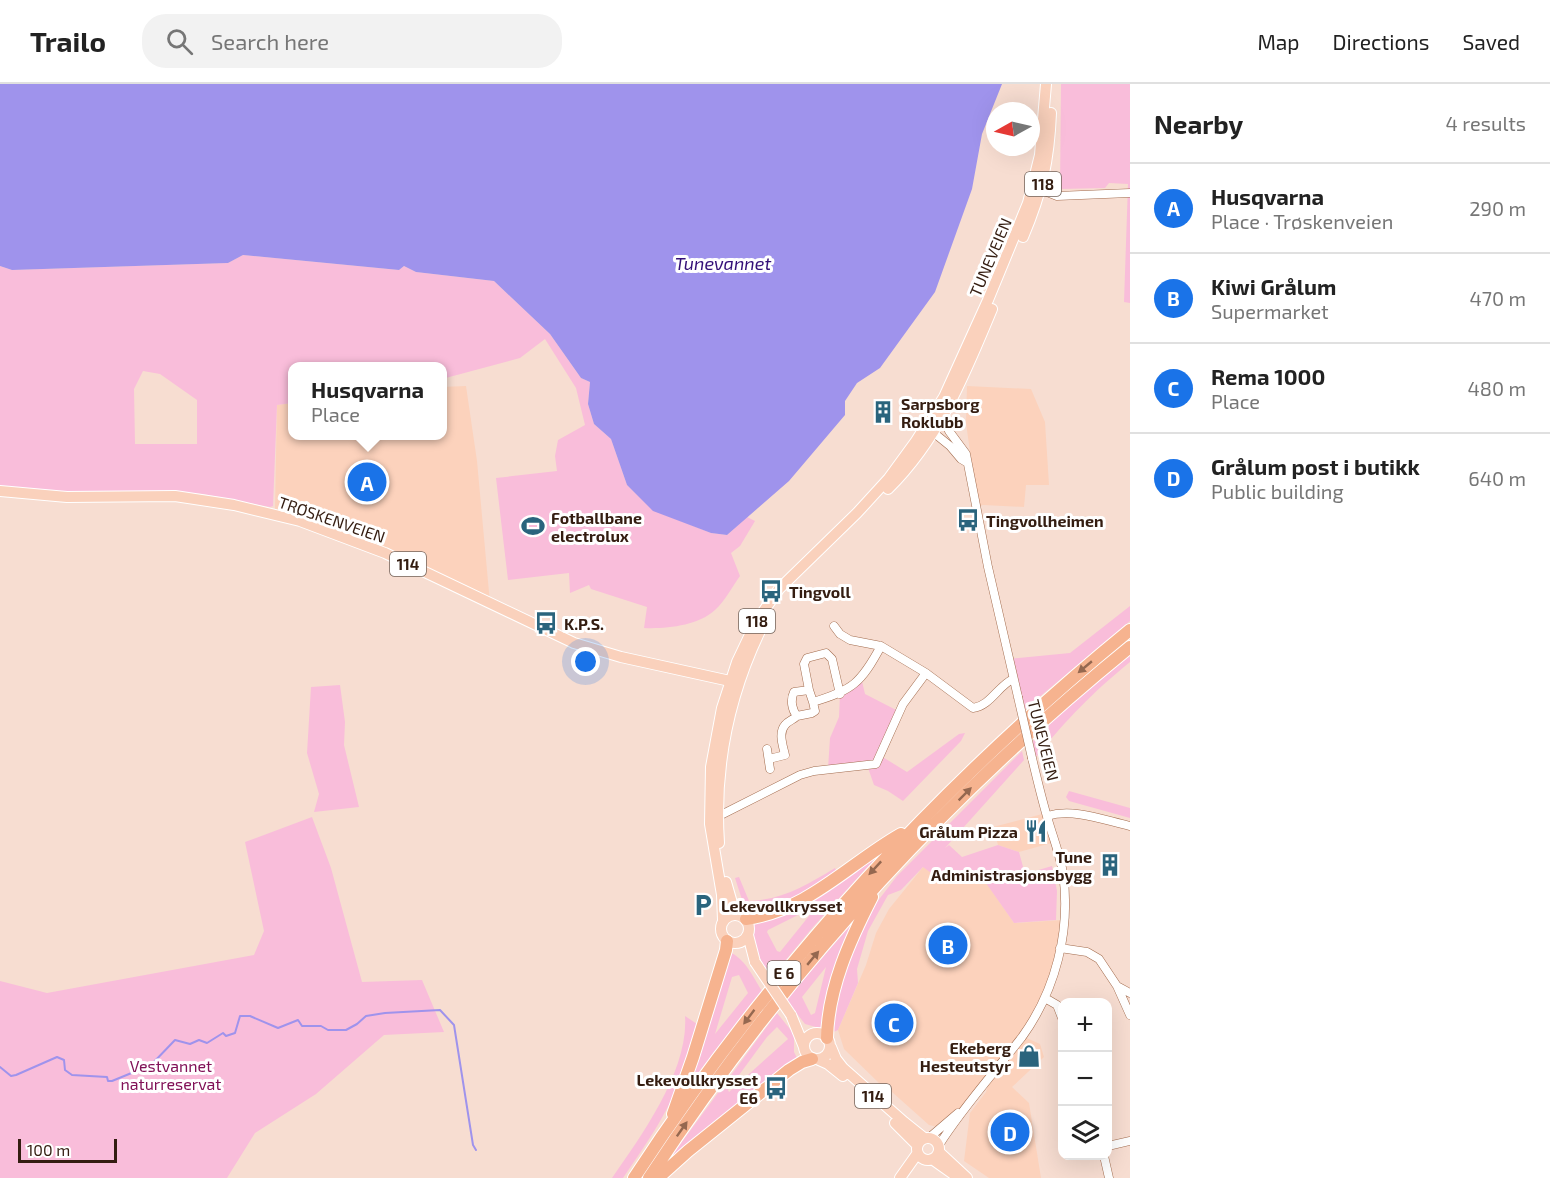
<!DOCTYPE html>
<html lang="en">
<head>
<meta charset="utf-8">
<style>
	:root { --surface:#fff; --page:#f2f2f2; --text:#222; --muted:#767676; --line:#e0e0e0; --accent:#1a73e8 }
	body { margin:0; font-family:"Exo 2",sans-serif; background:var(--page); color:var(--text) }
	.controls { position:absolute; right:18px; bottom:18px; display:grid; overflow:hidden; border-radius:12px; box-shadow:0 6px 24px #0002 }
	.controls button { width:54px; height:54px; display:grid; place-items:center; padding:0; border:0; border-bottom:2px solid var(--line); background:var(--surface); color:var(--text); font:30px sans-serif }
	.compass { position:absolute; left:986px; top:18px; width:54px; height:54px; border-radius:50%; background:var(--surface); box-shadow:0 6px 24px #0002; rotate:262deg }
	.scale { position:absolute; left:18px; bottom:15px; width:99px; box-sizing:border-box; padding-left:6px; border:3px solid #341d11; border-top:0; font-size:16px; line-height:21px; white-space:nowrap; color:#341d11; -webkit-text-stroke:4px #fff; paint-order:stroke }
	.you { position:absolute; left:586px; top:578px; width:21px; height:21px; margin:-15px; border:4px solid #fff; border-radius:50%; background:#1a73e8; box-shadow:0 0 0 9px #1a73e833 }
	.badge { display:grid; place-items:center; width:39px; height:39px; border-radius:50%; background:var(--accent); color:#fff; font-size:20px; font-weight:700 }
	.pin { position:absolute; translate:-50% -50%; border:3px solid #fff; box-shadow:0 2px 6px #0006 }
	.popup { position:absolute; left:288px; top:278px; width:159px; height:78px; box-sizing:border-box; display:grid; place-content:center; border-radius:12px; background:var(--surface); filter:drop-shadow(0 2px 4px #0005); font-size:20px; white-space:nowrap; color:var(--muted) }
	.popup b { font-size:22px; color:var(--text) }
	.popup::after { content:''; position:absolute; left:50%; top:100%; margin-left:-12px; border:12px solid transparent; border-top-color:var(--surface) }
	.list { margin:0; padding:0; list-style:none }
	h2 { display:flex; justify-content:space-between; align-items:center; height:78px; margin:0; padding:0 24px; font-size:26px }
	h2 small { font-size:20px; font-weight:400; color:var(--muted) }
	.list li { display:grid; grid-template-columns:39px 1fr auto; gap:18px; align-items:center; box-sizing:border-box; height:90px; padding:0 24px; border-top:2px solid var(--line) }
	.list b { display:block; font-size:22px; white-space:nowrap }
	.list p { margin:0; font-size:20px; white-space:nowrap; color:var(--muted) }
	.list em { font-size:20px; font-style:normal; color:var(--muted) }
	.icon { flex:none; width:33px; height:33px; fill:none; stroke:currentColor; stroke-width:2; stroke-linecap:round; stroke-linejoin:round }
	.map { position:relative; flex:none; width:1130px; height:1094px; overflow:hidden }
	header { display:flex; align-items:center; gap:36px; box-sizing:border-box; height:84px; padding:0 30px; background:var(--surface); border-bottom:2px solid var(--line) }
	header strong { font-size:28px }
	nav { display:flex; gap:33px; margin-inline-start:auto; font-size:21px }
	.search { width:420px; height:54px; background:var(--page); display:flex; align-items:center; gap:15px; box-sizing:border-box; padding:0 21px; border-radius:24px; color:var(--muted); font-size:22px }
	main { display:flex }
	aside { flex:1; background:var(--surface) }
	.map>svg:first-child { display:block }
</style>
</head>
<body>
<header>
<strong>Trailo</strong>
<div class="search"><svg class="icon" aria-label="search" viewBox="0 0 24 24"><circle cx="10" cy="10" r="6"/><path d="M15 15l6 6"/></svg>Search here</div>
<nav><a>Map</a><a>Directions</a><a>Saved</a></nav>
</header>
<main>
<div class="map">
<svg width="1130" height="1094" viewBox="0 0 1130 1094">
	<rect width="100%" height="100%" fill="#f7ddd1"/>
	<!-- built -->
	<path fill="#fcd2bc" d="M466 302 477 377 490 519 353 449 275 426 277 321 292 319V352H442V303Z
		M967 302 1031 305 1045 338 1049 401H1026L1024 423 983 421 977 423 969 387 971 375 966 339Z
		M1046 729 1055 758 1019 768 998 761 993 743Z
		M923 783 955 790 981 791 1014 839 1063 836 1060 864 1045 914 1022 952 1040 960 1044 973 1012 1003 1029 1019 1041 1094H989L964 1077 970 1029 986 1008 991 992 962 1027 958 1024 938 1043 929 1041 892 1008 890 1003 880 1000 844 965 838 946 866 881 876 849 889 825Z"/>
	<!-- green -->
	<path fill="#f9bdda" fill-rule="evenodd" d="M1061 0H1130V219L1124 218 1128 100 1109 99 1105 104 1060 105Z
		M243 171 399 186 404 182 416 188 494 197 550 250 581 294 590 298 588 320 594 340 611 355 627 401 653 426 711 449 727 451 747 433 755 437 740 462 731 469 740 492C732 503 725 517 715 526 698 542 665 545 644 544L647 523 591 505 589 501 570 509 569 489 508 496 496 394 557 387 555 372 558 356 585 341 576 304 545 255 520 274 442 295V282H292V319L277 321 273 422 270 423 203 410 178 408 175 412 0 407V182L12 186 228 179ZM143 287 160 290 197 316V360H135L134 305Z
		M1130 522V537L1025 625 1018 613 1008 575 1070 569Z
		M1130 570V578C1092 609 1067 635 1036 673L1032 658 1057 632Z
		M861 593 865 610 900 628 881 672 907 688 959 650 965 649 961 657 903 717 888 707 874 701 867 681 828 685 830 654 839 633 840 610Z
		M340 601 345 638 344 661 359 723 314 728 319 710 307 669 311 603Z
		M1022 667 1024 676 945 764 949 761 962 773 998 761 1019 768 1025 790 1052 782 1057 807 1056 836 1014 839 981 792 955 790 942 797 923 783 901 806 888 811 868 847 857 885 858 899 838 946 831 949 841 897 867 831 897 792Z
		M1069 707 1130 724V734L1069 717 1066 713Z
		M312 733 331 784 362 898 422 896 444 948 384 951 316 1010 255 1049 227 1094H0V897L47 909 254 871 264 847 245 758Z
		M881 768 813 843 771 894 756 868 752 854V838ZM818 821 819 825 813 827 780 868 777 867 767 848 768 846Z
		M835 784 837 789C807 807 782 826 746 828L735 794 739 793 749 817C782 816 807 801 835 784Z
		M861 829 823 945 805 940 786 916ZM826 883 815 929 811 931 802 913Z
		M729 868C745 874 753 893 762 907L695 993 691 990ZM739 891 748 909 715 950 732 893Z
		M777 929 794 950V968L798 976 676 1073 673 1070ZM777 943 788 955 729 1008 728 1006 767 953Z
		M685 932 697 940C696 954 691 967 686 980 671 1025 649 1056 623 1094H612C642 1051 689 986 685 932Z"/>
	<!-- water -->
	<path fill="#9f93ec" d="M0 0H1002L982 50 972 105 935 208 880 284 857 299 845 317V331L789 397 727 451 711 449 653 427 627 401 611 355 594 340 588 320 590 298 581 294 550 250 494 197 416 188 404 182 399 186 243 171 228 179 12 186 0 182Z"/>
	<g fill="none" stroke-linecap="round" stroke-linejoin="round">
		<!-- stream -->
		<path stroke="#9f93ec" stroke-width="2" d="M0 983 11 992 16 991 57 973 64 976 65 986 72 991 107 993 108 997H112L151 981 175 956 190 960 199 956 207 959 223 949 226 952 235 949 240 932H250L278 944 298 936 302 942H321L328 946H346L357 940 366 932 385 929 440 926 454 941 473 1061 476 1066"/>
		<!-- minor casing -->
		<g stroke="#a26b4d" stroke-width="9">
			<path id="minor" d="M1037 104 1057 112 1130 109
				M945 331 946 340 949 347 966 370 988 483 1018 613
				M933 344 934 349 950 362 961 375 966 378
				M834 542 840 550 850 556 881 562 926 589 973 624C990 622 998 602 1013 595
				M809 606 804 580 807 574 826 569 832 575 840 610
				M813 618 815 627 812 629 797 632C792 626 790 616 794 608L809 606 813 618C853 606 861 599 881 562
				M767 665 770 685
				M769 675 785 671C783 662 778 649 785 641 788 637 793 636 797 632
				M1047 732C1074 724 1103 736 1130 742
				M715 734 800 691 814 687 876 680 903 620 926 589
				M1060 864 1087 868 1099 875 1117 902 1130 909
				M1117 902 1130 931
				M1045 914 1057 921 1062 934
				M930 1053 958 1029
				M939 1061C963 1023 994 989 1022 953 1056 906 1071 846 1063 789 1060 771 1053 753 1048 736 1042 716 1037 695 1032 674
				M1108 1062 1130 1057
				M1104 1072 1109 1094"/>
		</g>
		<!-- major casing -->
		<g stroke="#fff" stroke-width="12">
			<path id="major" d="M1023 153C1042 108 1049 77 1051 29
				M888 405C939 355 965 290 992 225
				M0 407 67 413 175 412 234 421 300 437 385 469 574 559 621 573 739 599
				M719 759C714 685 728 614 760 547
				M726 798 732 819 739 831
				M721 845a14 14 0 1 1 28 0a14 14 0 1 1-28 0Z
				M723 836 722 811 710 740 711 683 722 624 737 578 756 538 779 505 857 429 889 394 916 357 944 313 988 216 1028 119 1040 71 1046 0
				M748 851 755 878
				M791 931 804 963
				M804 962a13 13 0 1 1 26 0a13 13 0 1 1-26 0Z
				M831 963 836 975 843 984 904 1038 924 1054
				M819 976 828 980 843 992
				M895 1039 917 1061
				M917 1065a11 11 0 1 1 22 0a11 11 0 1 1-22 0Z
				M939 1068 967 1094
				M932 1075 956 1092
				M900 1094 917 1070"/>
		</g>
		<!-- highway casing -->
		<g stroke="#fff" stroke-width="14">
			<path id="highway" d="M746 835C809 826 848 780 901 750
				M827 954C828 904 850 856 872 813
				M673 1030 693 973 726 866 727 857
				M634 1094C770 886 938 703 1130 546
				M649 1094C781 893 944 714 1130 563
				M658 1094 688 1067 789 986 802 978 812 975"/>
		</g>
		<!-- minor -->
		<use href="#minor" stroke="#fff" stroke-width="8"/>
		<!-- major -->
		<use href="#major" stroke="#fad1bc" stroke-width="10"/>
		<!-- highway -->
		<use href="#highway" stroke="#f6b38f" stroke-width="12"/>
		<!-- minor-bridge casing -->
		<g stroke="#a26b4d" stroke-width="9" stroke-linecap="butt">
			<path id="minor-bridge" d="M1018 613 1032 674"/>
		</g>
		<!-- major-bridge casing -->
		<g stroke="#fff" stroke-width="12" stroke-linecap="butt">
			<path id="major-bridge" d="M755 878 791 931"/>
		</g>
		<!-- minor-bridge -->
		<use href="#minor-bridge" stroke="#fff" stroke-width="8"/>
		<!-- major-bridge -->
		<use href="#major-bridge" stroke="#fad1bc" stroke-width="10"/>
	</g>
	<!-- one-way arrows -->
	<defs><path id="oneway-solid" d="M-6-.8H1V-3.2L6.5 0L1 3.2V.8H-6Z" transform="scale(1.5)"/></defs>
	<g fill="#956850">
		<use href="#oneway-solid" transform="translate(1085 583) rotate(140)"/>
		<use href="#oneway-solid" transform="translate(965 710) rotate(-45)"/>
		<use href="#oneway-solid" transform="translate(875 784) rotate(133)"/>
		<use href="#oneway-solid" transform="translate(813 874) rotate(-50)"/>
		<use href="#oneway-solid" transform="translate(749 933) rotate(127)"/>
		<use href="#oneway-solid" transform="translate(682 1045) rotate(-55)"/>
	</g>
	<!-- icons -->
	<defs>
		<g id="building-bare" transform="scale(1.8)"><path d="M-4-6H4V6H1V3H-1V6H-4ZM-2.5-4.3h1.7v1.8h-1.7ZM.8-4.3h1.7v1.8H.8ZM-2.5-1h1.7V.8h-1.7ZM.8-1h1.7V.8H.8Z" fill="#2a647d" stroke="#fff" stroke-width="2.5" paint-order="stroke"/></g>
		<g id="bus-bare" transform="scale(1.8)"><path d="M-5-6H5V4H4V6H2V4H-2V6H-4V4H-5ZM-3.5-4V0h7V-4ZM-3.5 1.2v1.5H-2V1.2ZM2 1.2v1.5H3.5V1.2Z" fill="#2a647d" stroke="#fff" stroke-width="2.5" paint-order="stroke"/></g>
		<g id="stadium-bare" transform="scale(1.8)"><path d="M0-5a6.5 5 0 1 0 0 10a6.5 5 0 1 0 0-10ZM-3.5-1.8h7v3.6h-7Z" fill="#2a647d" stroke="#fff" stroke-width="2.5" paint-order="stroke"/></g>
		<g id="restaurant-bare" transform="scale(1.8)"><path d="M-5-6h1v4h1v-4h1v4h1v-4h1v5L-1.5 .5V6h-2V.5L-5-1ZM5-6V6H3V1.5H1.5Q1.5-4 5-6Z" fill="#2a647d" stroke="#fff" stroke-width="2.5" paint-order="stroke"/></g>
		<g id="parking-bare" transform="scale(1.8)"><path d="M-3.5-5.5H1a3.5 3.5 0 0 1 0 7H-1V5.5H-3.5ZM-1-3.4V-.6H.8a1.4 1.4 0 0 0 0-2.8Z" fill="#2a647d" stroke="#fff" stroke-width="2.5" paint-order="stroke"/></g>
		<g id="shop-bare" transform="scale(1.8)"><path d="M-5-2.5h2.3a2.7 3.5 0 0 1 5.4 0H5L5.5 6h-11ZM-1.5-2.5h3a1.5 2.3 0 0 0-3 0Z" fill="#2a647d" stroke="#fff" stroke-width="2.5" paint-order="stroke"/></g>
	</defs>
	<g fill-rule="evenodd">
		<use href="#building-bare" x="883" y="328"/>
		<use href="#bus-bare" x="968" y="436"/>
		<use href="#stadium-bare" x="533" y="442"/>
		<use href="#bus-bare" x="771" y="507"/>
		<use href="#bus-bare" x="546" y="539"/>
		<use href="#restaurant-bare" x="1036" y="747"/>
		<use href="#building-bare" x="1110" y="781"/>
		<use href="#parking-bare" x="703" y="821"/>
		<use href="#shop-bare" x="1029" y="972"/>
		<use href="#bus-bare" x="776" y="1004"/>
	</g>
	<g text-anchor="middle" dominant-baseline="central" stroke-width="6" stroke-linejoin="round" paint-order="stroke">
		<!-- shield labels -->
		<g fill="#fff" stroke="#716158" stroke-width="1.5">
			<rect x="1025" y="88" width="36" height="24" rx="4.5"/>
			<rect x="390" y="468" width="36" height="24" rx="4.5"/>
			<rect x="739" y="525" width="36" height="24" rx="4.5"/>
			<rect x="767.5" y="877" width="33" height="24" rx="4.5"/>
			<rect x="855" y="1000" width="36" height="24" rx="4.5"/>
		</g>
		<g font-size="15" font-weight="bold" fill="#341d11">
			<text x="1043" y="100">118</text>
			<text x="408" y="480">114</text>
			<text x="757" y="537">118</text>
			<text x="784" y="889">E 6</text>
			<text x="873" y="1012">114</text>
		</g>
		<!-- street labels -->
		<g font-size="16" fill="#341d11" stroke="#fff">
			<text transform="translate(990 173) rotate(-67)">TUNEVEIEN</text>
			<text transform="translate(332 435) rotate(19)">TRØSKENVEIEN</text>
			<text transform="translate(1044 656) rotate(76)">TUNEVEIEN</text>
		</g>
		<!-- poi labels -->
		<g font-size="16" font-weight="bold" fill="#341d11" stroke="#fff" text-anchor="start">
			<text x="901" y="319">Sarpsborg<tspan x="901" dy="18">Roklubb</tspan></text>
			<text x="551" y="433">Fotballbane<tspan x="551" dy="18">electrolux</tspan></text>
			<text x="986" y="436">Tingvollheimen</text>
			<text x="789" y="507">Tingvoll</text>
			<text x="564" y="539">K.P.S.</text>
			<text x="1018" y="747" text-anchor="end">Grålum Pizza</text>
			<text x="1092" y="772" text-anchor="end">Tune<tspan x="1092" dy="18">Administrasjonsbygg</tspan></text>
			<text x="721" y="821">Lekevollkrysset</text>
			<text x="1011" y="963" text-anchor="end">Ekeberg<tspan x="1011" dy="18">Hesteutstyr</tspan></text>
			<text x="758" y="995" text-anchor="end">Lekevollkrysset<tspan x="758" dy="18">E6</tspan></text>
		</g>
		<!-- park labels -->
		<g font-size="16" fill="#811157" stroke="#fff">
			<text x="171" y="981">Vestvannet<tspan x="171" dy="18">naturreservat</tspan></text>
		</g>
		<!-- water labels -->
		<g font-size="18" font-style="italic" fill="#330f77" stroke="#fff">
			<text x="723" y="179">Tunevannet</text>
		</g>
	</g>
</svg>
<div class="controls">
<button>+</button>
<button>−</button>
<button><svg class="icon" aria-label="layers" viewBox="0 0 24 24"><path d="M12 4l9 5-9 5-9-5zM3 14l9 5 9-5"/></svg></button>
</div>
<svg class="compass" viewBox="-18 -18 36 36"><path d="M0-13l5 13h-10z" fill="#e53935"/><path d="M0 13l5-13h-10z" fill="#767676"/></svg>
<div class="scale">100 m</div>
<div class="you"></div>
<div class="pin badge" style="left:367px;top:398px">A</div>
<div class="popup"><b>Husqvarna</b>Place</div>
<div class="pin badge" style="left:948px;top:861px">B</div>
<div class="pin badge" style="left:894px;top:939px">C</div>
<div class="pin badge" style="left:1010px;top:1048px">D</div>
</div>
<aside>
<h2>Nearby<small>4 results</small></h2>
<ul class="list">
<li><span class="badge">A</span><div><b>Husqvarna</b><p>Place · Trøskenveien</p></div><em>290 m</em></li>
<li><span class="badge">B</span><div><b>Kiwi Grålum</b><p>Supermarket</p></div><em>470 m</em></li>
<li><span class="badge">C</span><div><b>Rema 1000</b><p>Place</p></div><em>480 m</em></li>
<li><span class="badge">D</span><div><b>Grålum post i butikk</b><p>Public building</p></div><em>640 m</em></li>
</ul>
</aside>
</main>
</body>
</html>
